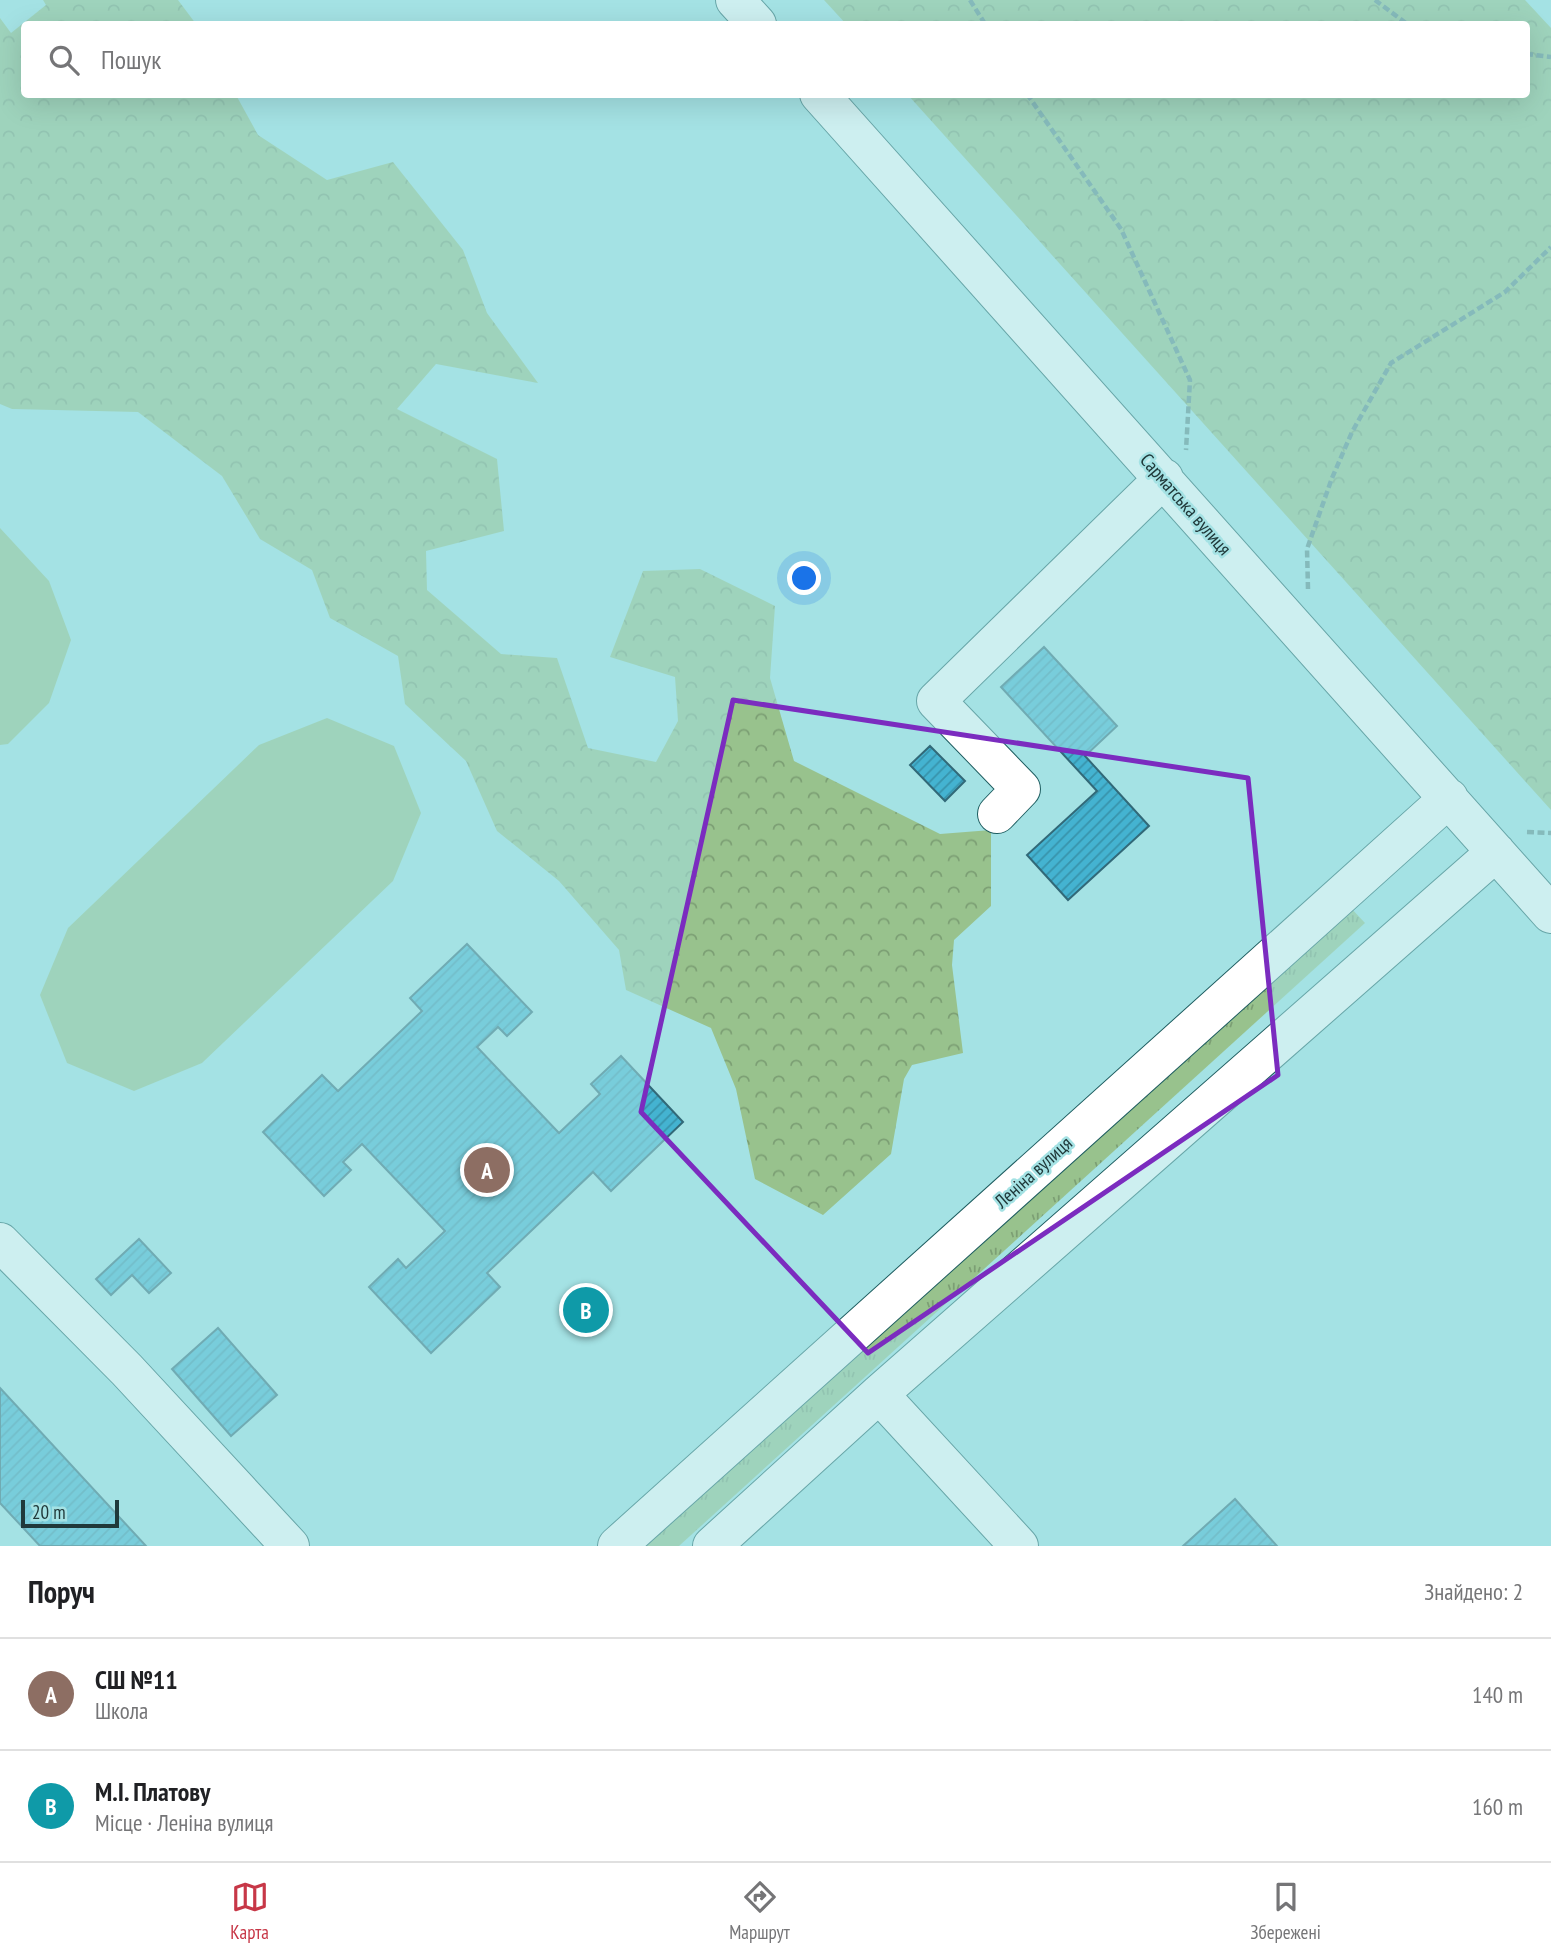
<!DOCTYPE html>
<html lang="uk">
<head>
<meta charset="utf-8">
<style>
	:root { --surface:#fff; --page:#f6f6f6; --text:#202124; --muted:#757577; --line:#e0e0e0; --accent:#c73747 }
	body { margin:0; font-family:"PT Sans Narrow",sans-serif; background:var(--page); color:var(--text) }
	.scale { position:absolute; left:21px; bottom:18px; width:98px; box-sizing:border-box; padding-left:7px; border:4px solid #20393a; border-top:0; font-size:19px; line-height:24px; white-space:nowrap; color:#20393a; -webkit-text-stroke:5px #a4e2e4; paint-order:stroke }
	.you { position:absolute; left:805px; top:579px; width:24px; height:24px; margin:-18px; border:5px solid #fff; border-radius:50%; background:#1a73e8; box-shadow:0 0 0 10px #1a73e833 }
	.badge { display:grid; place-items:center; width:46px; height:46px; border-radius:50%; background:var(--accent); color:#fff; font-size:23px; font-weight:700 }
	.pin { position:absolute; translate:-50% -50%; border:4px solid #fff; box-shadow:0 2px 7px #0006 }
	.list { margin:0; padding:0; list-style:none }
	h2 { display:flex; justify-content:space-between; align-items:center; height:91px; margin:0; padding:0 28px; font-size:30px }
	h2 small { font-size:23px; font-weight:400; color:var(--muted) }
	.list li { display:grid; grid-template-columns:46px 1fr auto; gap:21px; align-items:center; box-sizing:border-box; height:112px; padding:0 28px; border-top:2px solid var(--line) }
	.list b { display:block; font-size:26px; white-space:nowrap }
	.list p { margin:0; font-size:23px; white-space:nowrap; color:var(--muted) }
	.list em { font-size:23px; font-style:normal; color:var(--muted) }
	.icon { flex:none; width:38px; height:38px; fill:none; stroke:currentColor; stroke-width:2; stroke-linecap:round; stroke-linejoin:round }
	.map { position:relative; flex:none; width:1551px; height:1546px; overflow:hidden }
	.search { position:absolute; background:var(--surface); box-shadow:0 7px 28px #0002; left:21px; right:21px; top:21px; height:77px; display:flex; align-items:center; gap:18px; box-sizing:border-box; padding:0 24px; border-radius:7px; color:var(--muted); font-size:26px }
	.sheet { height:315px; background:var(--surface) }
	nav { display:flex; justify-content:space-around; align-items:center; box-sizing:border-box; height:98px; border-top:2px solid var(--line); background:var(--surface); font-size:19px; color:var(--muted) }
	nav a { display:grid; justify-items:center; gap:4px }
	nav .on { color:var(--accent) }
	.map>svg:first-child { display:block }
</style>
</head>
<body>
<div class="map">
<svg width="1551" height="1546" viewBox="0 0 1551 1546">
	<defs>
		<pattern id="grass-tufts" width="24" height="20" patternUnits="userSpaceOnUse" patternTransform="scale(1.75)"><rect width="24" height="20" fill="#98c28d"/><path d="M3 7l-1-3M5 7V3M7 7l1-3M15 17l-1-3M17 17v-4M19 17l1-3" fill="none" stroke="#7c9f74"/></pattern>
		<pattern id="forest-crowns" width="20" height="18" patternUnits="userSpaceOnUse" patternTransform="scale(1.75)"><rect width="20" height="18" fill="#98c28d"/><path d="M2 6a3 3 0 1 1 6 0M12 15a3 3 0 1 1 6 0" fill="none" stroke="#7c9f74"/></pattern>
		<pattern id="building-hatch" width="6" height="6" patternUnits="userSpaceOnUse" patternTransform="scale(1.75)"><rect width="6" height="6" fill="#44b3d1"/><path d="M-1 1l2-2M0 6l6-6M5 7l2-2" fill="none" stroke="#3893ab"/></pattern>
	</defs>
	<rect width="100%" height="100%" fill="#a4e2e4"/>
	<!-- grass -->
	<path fill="url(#grass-tufts)" d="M1350 907 1365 923 679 1546H646Z"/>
	<!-- forest -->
	<path fill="url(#forest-crowns)" d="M43 0H178L196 24H24V94L236 95 258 135 327 180 393 162 463 250 487 313 538 383 436 364 397 409 497 459 504 531 426 551 427 590 501 654 557 658 588 748 656 762 678 721 675 677 610 657 643 571 700 569 775 606 770 678 794 761 940 834 991 830V906L954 940 952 965 963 1053 912 1065 904 1079 891 1154 823 1215 755 1179 736 1089 711 1028 626 990 619 950 559 881 497 831 466 761 405 704 398 656 330 618 312 570 260 539 222 476 138 412 12 409 0 404V18L11 33 46 5Z
		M824 0H1525L1551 28V810L908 95 1526 94V24H846Z"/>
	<!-- pitch -->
	<path fill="#98c28d" d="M0 528 49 581 71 640 49 703 8 744 0 745Z
		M327 718 394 746 421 813 393 881 202 1063 134 1091 67 1063 40 995 68 928 259 745Z"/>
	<!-- building -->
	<path fill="url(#building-hatch)" stroke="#326978" stroke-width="2" d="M1044 647 1117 726 1085 756 1149 826 1068 900 1027 855 1097 791 1001 687Z
		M930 746 965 781 945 801 910 765Z
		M467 944 532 1012 507 1036 498 1027 477 1047 559 1133 600 1094 591 1084 621 1056 683 1122 611 1191 593 1172 487 1273 500 1287 431 1353 369 1287 398 1259 406 1268 445 1231 362 1144 343 1162 351 1170 324 1196 263 1132 322 1075 338 1091 422 1011 410 998Z
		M139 1239 171 1273 149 1293 132 1275 111 1295 96 1279Z
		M218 1328 277 1395 231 1436 172 1369Z
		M0 1388 146 1546H40L0 1503Z
		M1235 1499 1277 1546H1183Z"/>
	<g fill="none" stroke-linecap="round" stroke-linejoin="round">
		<!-- minor casing -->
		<g stroke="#1e5d60" stroke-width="40">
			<path id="minor" d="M735 0 757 24
				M819 94 1551 914
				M997 814 1021 789 936 701 1164 478
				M0 1242 127 1370 290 1546
				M879 1394 1019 1546
				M617 1546 1449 798
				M712 1546 879 1394 1496 852"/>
		</g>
		<!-- path -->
		<path stroke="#5f898b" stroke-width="4.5" stroke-dasharray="7 3.5" stroke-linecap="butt" d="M970 0 985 24
			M1375 0 1407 24
			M1526 54 1551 57
			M1027 94 1121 229 1190 380 1186 450
			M1308 589 1307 549 1332 478 1352 432 1391 363 1505 292 1551 247
			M1527 832 1551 833"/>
		<!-- minor -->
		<use href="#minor" stroke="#fff" stroke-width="38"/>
	</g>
	<!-- marked area -->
	<path d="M0 0H1551V1546H0ZM733 700 1248 778 1278 1075 868 1353 641 1112Z" fill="#a4e2e4" fill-opacity=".55" fill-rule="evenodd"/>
	<path fill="none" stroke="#7b2cbf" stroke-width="5" stroke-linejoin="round" d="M733 700 1248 778 1278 1075 868 1353 641 1112Z"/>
	<g text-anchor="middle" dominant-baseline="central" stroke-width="5" stroke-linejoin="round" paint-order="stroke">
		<!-- street labels -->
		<g font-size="19" fill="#20393a" stroke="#a4e2e4">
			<text transform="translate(1186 504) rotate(49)">Сарматська вулиця</text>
			<text transform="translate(1033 1172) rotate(-42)">Леніна вулиця</text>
		</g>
	</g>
</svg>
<div class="scale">20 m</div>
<div class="you"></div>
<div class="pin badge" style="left:487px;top:1170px;background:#8d6e63">A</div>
<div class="pin badge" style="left:586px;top:1310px;background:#0f9aa8">B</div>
<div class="search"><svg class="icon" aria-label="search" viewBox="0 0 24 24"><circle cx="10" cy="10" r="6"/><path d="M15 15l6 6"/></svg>Пошук</div>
</div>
<section class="sheet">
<h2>Поруч<small>Знайдено: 2</small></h2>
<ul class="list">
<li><span class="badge" style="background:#8d6e63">A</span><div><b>СШ №11</b><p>Школа</p></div><em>140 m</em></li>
<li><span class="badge" style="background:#0f9aa8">B</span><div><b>М.І. Платову</b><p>Місце · Леніна вулиця</p></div><em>160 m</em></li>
</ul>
</section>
<nav>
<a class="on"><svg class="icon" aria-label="map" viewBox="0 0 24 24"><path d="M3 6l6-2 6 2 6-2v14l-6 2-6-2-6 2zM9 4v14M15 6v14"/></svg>Карта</a>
<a><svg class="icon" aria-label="directions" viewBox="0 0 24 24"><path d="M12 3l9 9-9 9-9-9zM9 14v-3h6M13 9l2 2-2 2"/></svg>Маршрут</a>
<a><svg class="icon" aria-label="saved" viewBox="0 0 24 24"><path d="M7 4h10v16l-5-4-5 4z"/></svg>Збережені</a>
</nav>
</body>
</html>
